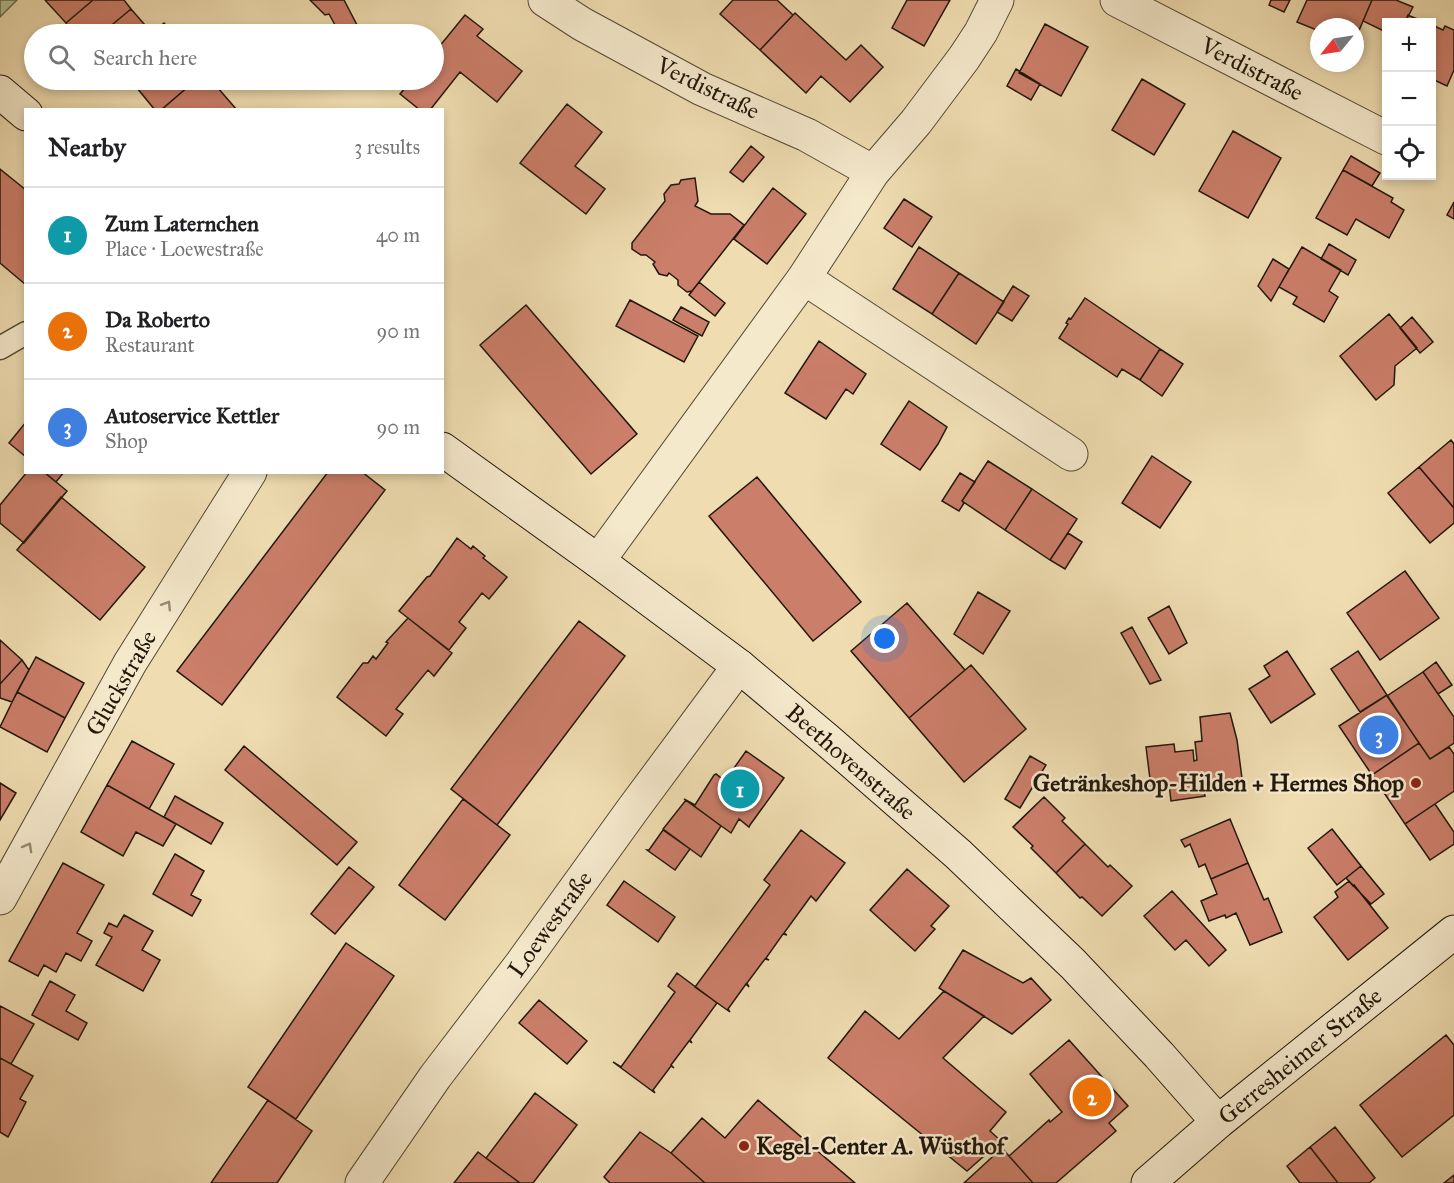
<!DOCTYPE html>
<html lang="en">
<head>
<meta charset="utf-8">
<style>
	:root { --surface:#fff; --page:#f6f6f6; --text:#202124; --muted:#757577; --line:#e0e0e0; --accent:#1a73e8 }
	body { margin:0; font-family:"IM FELL Great Primer",serif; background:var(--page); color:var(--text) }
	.controls { position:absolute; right:18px; top:18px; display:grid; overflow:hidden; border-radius:0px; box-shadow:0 3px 9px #0003 }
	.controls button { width:54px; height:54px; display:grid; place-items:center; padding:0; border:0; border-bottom:2px solid var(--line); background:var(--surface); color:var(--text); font:30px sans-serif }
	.compass { position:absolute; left:1310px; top:18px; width:54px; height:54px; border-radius:50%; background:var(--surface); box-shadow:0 3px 9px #0003; rotate:240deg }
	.you { position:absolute; left:885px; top:639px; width:21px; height:21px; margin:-15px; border:4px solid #fff; border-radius:50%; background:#1a73e8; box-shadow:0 0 0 9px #1a73e833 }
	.badge { display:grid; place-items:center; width:39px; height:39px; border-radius:50%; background:var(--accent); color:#fff; font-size:20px; font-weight:700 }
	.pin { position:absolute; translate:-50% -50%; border:3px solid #fff; box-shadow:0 2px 6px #0006 }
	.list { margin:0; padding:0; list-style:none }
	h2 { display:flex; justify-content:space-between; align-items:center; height:78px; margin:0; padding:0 24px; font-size:26px }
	h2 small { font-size:20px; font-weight:400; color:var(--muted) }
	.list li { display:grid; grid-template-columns:39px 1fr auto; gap:18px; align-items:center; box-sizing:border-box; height:96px; padding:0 24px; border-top:2px solid var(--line) }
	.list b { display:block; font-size:22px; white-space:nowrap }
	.list p { margin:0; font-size:20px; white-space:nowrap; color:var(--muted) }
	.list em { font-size:20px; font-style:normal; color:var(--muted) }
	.icon { flex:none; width:33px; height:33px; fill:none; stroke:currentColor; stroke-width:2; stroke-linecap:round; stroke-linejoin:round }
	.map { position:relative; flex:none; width:1454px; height:1183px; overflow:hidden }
	.search { position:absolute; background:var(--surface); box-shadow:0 3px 9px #0003; left:24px; top:24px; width:420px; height:66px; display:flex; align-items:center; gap:15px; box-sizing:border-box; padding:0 21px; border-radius:33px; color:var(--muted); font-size:22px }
	.panel { position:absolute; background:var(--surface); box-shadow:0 3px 9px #0003; left:24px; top:108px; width:420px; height:366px; border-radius:0px }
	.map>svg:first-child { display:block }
</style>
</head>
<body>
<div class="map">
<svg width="1454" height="1183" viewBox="0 0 1454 1183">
	<rect width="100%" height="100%" fill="#efddb1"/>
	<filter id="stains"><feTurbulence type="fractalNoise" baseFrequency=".00333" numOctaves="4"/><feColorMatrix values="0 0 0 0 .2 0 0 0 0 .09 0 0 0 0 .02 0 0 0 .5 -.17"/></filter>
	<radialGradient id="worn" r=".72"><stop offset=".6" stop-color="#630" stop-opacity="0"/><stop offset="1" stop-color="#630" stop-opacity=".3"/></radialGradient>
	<!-- green -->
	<path fill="#b3c291" stroke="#6a6c4e" stroke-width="1.5" d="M0 0H17L0 17Z"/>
	<!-- building -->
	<path fill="#cb7e6a" stroke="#21170b" stroke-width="1.5" d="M45 0H93L66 23Z
		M93 0H124L131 9 101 34H75L66 23Z
		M310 0H344L357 25 340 34 329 14 325 15Z
		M733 0H777L793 15 760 50 720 14Z
		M907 0H950L924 46 892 28Z
		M1271 0H1290L1284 12 1269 5Z
		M1307 0H1372L1355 40V27H1319V31L1297 22Z
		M1372 0H1396L1413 7 1405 22H1386V32L1363 21Z
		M131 9 152 33 150 34H101Z
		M795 13 846 60 861 45 883 67 850 102 821 76 806 93 760 50Z
		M465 15 483 29 477 36 522 71 497 102 460 72 430 110H420L400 94 412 80H434V53Z
		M1408 15 1410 16 1425 22H1405Z
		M164 23 173 34H150L152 33Z
		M1045 24 1088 47 1061 96 1019 73Z
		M1432 25 1443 30 1445 26 1454 30V70L1447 86 1432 79Z
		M1016 69 1040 84 1031 100 1007 86Z
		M1142 79 1185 104 1154 155 1112 130Z
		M130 80H147L137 88Z
		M147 80H196L161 110H155L137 88Z
		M196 80H211L237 110H161Z
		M567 104 602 132 575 166 605 189 586 214 520 163Z
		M1233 131 1281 158 1248 218 1199 191Z
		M751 146 764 157 743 182 730 172Z
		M1351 156 1380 173 1372 186 1343 170Z
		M0 169 26 190V285L0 263Z
		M1343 170 1393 198 1391 202 1404 210 1389 238 1356 219 1347 235 1316 218Z
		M695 178 698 201 695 206 711 214H730L744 225 692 291 687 292 678 285V280L669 273 667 276 659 274 653 264 655 262 646 255H641L632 249V243L665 201 664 194 671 185 679 184 681 180Z
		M773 188 806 214 767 264 734 239Z
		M904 199 932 217 912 247 884 228Z
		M1454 202V219L1447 215Z
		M1329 244 1356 260 1348 275 1321 259Z
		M919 247 959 273 932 314 893 289Z
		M1302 247 1341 270 1329 291 1338 297 1324 322 1293 304 1297 297 1279 287Z
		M1273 259 1289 269 1271 301 1258 286Z
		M959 273 1004 302 976 344 932 314Z
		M699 282 725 303 715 316 689 295Z
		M1013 286 1029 296 1012 321 997 312Z
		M1085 298 1160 349 1140 380 1122 369 1117 377 1059 338 1068 324 1066 323 1069 318 1071 319Z
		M630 300 698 336 684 362 616 326Z
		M526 305 637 434 591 474 480 345Z
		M681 307 709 322 702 336 673 320Z
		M1389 314 1417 348 1395 366 1394 385 1376 400 1340 356Z
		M1412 317 1433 342 1420 353 1400 328Z
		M819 341 866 374 853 394 846 389 826 419 785 393Z
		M1160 349 1183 364 1162 396 1140 380Z
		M909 401 947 427 938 444 920 470 881 444Z
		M26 422V457L9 443Z
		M1451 440 1454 444V508L1419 467Z
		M1152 456 1191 482 1160 528 1122 503Z
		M988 461 1032 489 1005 530 962 501Z
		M1419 467 1454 508V523L1430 543 1388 493Z
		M27 472H44L67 491 24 543 0 523V505Z
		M44 472H64L56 482Z
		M328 472H362L385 490 222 705 177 671Z
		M960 473 975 482 962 501 964 503 959 511 942 501Z
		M757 477 861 602 813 641 709 516Z
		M1032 489 1077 519 1050 560 1005 530Z
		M61 497 145 567 100 620 17 550Z
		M1068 533 1082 542 1065 569 1050 560Z
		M457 538 471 549 473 546 485 556 483 558 507 577 489 599 482 593 459 622 466 628 449 650 399 611 427 577 430 576Z
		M1405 571 1439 618 1380 660 1347 613Z
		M978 592 1010 611 983 654 954 634Z
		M907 603 965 670 909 718 851 651Z
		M1169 606 1187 643 1169 654 1148 618Z
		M408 618 452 653 434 676 428 670 396 709 403 714 386 736 337 697 363 663H368L373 656 376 659 388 643 386 642Z
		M579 621 625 656 497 825 451 789Z
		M1132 627 1161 680 1150 684 1121 633Z
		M0 640 22 660 0 684Z
		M1287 651 1315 694 1271 723 1249 689 1270 676 1264 666Z
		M1358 651 1387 695 1360 712 1331 669Z
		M36 657 84 683 65 718 17 692Z
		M22 660 29 670 12 702 0 698V684Z
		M1436 662 1452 685 1438 694 1423 672Z
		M971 665 1026 729 964 782 909 718Z
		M1423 672 1454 717V743L1430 759 1387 696Z
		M17 692 65 718 47 752 0 727Z
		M1387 695 1419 743 1372 775 1339 726Z
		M1230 713 1237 740 1243 786 1204 791 1205 796 1171 801 1169 784 1151 787 1146 747 1174 744 1175 752 1193 750 1194 761 1197 760 1195 742 1202 741 1200 717Z
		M132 741 174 764 149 809 107 785Z
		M1419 743 1430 759 1449 747 1454 754V791L1405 824 1372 775Z
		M244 746 357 842 337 865 225 770Z
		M746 751 784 778 750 825 749 827 739 819 731 833 684 799 695 805 714 775 716 774 725 781Z
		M1030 756 1046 765 1020 808 1005 799Z
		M0 783 16 793 0 820Z
		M107 785 176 824 163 846 136 832 123 856 81 832Z
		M175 796 223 823 211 844 164 817Z
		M1044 797 1065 818 1062 821 1085 844 1056 873 1031 848 1033 846 1013 827Z
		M463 799 510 835 445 920 399 885Z
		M686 800 721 826 701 857 663 829Z
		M1435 804 1454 832V844L1430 860 1405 824Z
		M1230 819 1248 863 1211 879 1205 864 1199 867 1190 844 1185 847 1181 840Z
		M1332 829 1361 866 1337 885 1308 848Z
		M663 830 690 849 675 870 647 850H649Z
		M801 830 845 863 816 901 811 896 784 933 787 935 783 934 766 958 769 960 765 959 747 983 749 987 746 984 728 1009 730 1012 695 987 770 885 764 880Z
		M1085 844 1108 867 1110 865 1132 886 1102 916 1082 897 1080 898 1056 873Z
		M175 854 204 871 191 895 201 900 192 916 153 894Z
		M63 863 104 885 77 933 92 941 81 961 66 953 56 972 44 965 38 976 9 961Z
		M1248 863 1264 900 1268 898 1282 932 1250 945 1236 913 1226 918 1225 915 1209 921 1201 901 1217 894 1211 879Z
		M1361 866 1384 894 1371 904 1346 878Z
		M349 867 374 887 335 934 311 914Z
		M907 869 949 906 931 926 935 929 915 951 870 910Z
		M624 881 675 917 658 942 607 905Z
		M1349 881 1353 886 1354 885 1388 928 1348 960 1314 917 1338 897 1335 892Z
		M1172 891 1226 950 1209 966 1186 940 1175 950 1144 916Z
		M124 915 153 931 142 950 160 960 143 991 96 965 112 937 104 933 109 923 117 927Z
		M346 943 394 976 296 1119 248 1087Z
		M963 950 1023 983 1031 978 1051 1000 1012 1034 939 988Z
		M677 973 717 1003 690 1040 692 1043 689 1041 671 1065 674 1068 671 1066 653 1090 655 1093 613 1062 621 1067 675 992 668 986Z
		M50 981 75 995 66 1011 87 1023 78 1040 32 1015Z
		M944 991 984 1016 943 1058 1006 1112 990 1131 1001 1141 967 1171 828 1058 865 1011 899 1039Z
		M539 1000 587 1041 567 1064 519 1023Z
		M0 1006 34 1024 11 1064 0 1058Z
		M1446 1035 1454 1045V1115L1402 1157 1360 1105Z
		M1069 1040 1128 1106 1109 1123 1116 1131 1056 1183H1033L1009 1156 1049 1120 1050 1122 1062 1112 1030 1074Z
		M0 1058 33 1076 20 1099 26 1102 8 1137 0 1132Z
		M535 1093 577 1125 533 1183H520L486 1158Z
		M268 1100 312 1131 277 1183H211Z
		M758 1100 855 1183H705L671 1153 702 1118 725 1138Z
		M1335 1127 1375 1178 1369 1183H1338L1310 1147Z
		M640 1132 671 1153 705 1183H610L604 1177Z
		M1310 1147 1338 1183H1300L1287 1166Z
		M1002 1148 1033 1183H964Z
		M478 1152 486 1158 520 1183H454Z
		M1454 1175V1183H1444Z"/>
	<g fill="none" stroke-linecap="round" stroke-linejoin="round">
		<!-- lane casing -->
		<g stroke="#544834" stroke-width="25">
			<path id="lane" d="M0 348 26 333"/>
		</g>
		<!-- street casing -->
		<g stroke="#544834" stroke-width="35">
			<path id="street" d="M545 0 582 24 702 89 807 135 873 172
				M1117 0 1386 138
				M804 278 1071 454
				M598 561 804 278 873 172 916 122 964 58 981 32 997 0
				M0 898 130 663 250 472
				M362 1183 435 1077 522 963 633 809 739 666"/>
		</g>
		<!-- secondary casing -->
		<g stroke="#21170b" stroke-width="35">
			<path id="secondary" d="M0 92 26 114
				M442 449 598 561 739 666 827 740 958 854 1073 964 1159 1055 1218 1122
				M1148 1183 1218 1122 1454 932"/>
		</g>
		<!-- lane -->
		<use href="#lane" stroke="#f5e9cc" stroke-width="22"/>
		<!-- street -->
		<use href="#street" stroke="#f5e9cc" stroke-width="33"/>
		<!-- secondary -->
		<use href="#secondary" stroke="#f5e9cc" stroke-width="33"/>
	</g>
	<!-- one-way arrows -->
	<defs><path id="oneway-chevron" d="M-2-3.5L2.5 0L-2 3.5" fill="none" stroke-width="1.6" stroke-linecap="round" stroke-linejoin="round" transform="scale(1.5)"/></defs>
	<g stroke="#968a75">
		<use href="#oneway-chevron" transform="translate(167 605) rotate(-58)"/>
		<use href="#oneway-chevron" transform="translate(28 847) rotate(-61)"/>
	</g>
	<!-- markers -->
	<g fill="#8f2418" stroke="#f5e9cc" stroke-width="2">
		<circle cx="1416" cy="783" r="6"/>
		<circle cx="744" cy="1146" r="6"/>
	</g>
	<g text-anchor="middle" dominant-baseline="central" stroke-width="5" stroke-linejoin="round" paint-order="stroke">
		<!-- street labels -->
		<g font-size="24" fill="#21170b" stroke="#f5e9cc">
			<text transform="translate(1252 69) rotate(27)">Verdistraße</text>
			<text transform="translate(708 88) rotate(26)">Verdistraße</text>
			<text transform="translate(121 683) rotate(-60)">Gluckstraße</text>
			<text transform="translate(851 762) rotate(41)">Beethovenstraße</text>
			<text transform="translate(550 924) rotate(-54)">Loewestraße</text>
			<text transform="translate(1300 1056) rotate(-39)">Gerresheimer Straße</text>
		</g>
		<!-- poi labels -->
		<g font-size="24" font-weight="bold" fill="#21170b" stroke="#f5e9cc" text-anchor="end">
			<text x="1404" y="783">Getränkeshop-Hilden + Hermes Shop</text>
			<text x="756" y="1146" text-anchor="start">Kegel-Center A. Wüsthof</text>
		</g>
	</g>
	<rect width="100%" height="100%" filter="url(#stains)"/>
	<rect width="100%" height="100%" fill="url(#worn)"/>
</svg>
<div class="controls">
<button>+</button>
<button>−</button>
<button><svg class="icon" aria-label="locate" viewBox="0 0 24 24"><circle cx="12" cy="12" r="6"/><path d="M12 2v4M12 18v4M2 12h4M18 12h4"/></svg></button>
</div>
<svg class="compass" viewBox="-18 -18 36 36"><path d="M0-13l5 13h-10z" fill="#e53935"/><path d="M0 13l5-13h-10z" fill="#757577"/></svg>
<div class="you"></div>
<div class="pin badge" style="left:740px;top:789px;background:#0f9aa8">1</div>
<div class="pin badge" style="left:1092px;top:1097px;background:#e8710a">2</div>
<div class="pin badge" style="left:1379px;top:735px;background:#3f7fe0">3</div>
<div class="search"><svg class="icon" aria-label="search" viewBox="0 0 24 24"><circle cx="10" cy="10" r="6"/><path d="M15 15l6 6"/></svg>Search here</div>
<section class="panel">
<h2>Nearby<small>3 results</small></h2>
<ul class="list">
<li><span class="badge" style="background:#0f9aa8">1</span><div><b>Zum Laternchen</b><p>Place · Loewestraße</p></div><em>40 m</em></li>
<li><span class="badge" style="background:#e8710a">2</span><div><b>Da Roberto</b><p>Restaurant</p></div><em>90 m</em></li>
<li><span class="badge" style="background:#3f7fe0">3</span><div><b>Autoservice Kettler</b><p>Shop</p></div><em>90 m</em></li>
</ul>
</section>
</div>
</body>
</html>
